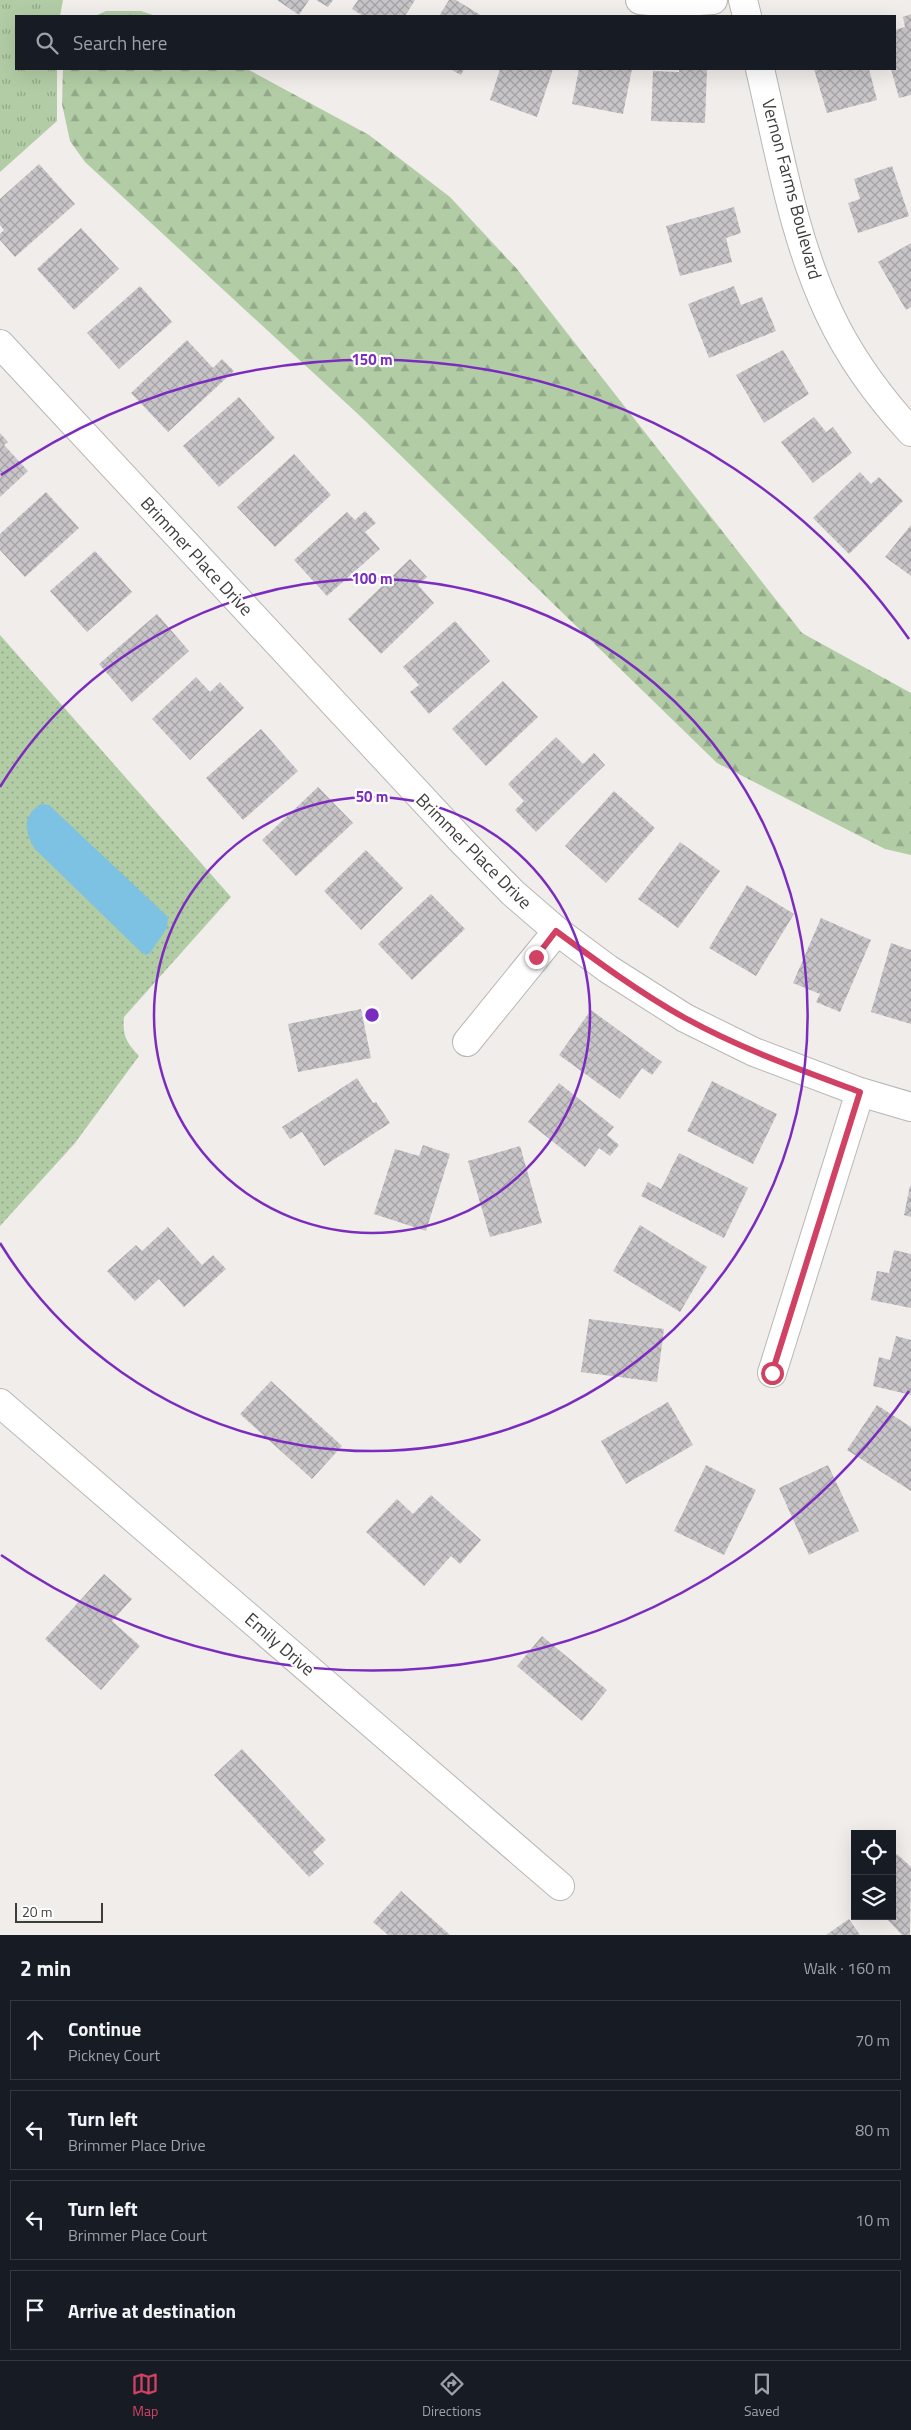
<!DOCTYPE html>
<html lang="en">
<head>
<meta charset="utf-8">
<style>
	:root { --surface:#171b24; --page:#20242c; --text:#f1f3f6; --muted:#9ea1a6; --line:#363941; --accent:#d14164 }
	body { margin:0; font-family:"Titillium Web",sans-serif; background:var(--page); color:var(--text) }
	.controls { position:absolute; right:15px; bottom:15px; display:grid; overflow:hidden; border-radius:0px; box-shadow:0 5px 20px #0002 }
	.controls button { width:45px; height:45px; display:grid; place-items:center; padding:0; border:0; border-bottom:1px solid var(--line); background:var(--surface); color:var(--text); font:25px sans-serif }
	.scale { position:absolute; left:15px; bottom:12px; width:88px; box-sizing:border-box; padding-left:5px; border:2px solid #3e3d3b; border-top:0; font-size:14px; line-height:18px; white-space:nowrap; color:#3e3d3b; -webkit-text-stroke:4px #fff; paint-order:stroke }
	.stop { position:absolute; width:15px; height:15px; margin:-11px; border:4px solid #d14164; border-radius:50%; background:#fff }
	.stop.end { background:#d14164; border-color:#fff; box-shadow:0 1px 5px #0008 }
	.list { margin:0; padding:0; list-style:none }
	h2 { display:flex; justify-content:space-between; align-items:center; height:65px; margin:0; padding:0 20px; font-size:21px }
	h2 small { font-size:16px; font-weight:400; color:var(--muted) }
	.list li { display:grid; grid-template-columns:32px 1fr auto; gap:15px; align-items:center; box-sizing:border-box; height:80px; margin:0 10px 10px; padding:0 10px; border:1px solid var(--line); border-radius:0px }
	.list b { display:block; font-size:19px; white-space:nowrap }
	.list p { margin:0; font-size:16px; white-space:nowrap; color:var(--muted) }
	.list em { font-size:16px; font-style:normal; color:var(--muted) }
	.icon { flex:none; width:28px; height:28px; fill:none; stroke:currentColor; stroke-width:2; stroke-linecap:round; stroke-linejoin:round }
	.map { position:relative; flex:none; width:911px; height:1935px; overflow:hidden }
	.search { position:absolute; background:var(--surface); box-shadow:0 5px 20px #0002; left:15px; right:15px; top:15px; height:55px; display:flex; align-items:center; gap:12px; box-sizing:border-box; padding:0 18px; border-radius:0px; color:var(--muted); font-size:19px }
	.sheet { height:425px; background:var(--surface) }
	nav { display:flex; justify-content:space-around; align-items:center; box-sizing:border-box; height:70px; border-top:1px solid var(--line); background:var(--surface); font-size:14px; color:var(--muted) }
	nav a { display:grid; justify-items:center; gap:2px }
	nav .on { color:var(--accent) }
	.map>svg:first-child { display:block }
</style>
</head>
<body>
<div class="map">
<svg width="911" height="1935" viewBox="0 0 911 1935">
	<defs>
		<pattern id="grass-dots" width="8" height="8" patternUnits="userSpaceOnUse" patternTransform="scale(1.25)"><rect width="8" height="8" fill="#b2cda5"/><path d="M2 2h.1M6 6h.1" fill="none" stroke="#92a888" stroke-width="1.8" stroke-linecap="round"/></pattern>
		<pattern id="forest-firs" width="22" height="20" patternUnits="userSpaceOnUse" patternTransform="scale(1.25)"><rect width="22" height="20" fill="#b2cda5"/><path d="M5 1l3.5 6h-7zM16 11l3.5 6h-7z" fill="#92a888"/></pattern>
		<pattern id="park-tufts" width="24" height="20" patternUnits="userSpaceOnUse" patternTransform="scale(1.25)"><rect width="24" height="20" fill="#b2cda5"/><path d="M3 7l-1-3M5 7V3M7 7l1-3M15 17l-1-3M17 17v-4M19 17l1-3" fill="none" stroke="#92a888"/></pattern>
		<pattern id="building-cross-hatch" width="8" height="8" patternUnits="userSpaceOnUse" patternTransform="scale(1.25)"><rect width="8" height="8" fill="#c8c5c8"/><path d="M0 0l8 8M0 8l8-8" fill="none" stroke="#a4a1a4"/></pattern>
	</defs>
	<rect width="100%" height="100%" fill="#f0edea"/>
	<!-- grass -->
	<path fill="url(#grass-dots)" d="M0 635 231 897 124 1017C122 1036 127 1043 139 1056L75 1143 0 1226Z"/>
	<!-- forest -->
	<path fill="url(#forest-firs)" d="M106 11H141L156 16H95Z
		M63 69H247L369 135 450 197 517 269 802 633 911 693V855L885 849 717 763 359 415 85 162 70 141 62 104Z"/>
	<!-- park -->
	<path fill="url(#park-tufts)" d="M0 0H63L60 16H16V69H57V121L0 172Z"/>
	<!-- water -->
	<path fill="#7dc1e3" d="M41 804 49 805 168 917 167 928 150 953 146 955 141 952 35 849C24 831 22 816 41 804Z"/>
	<!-- building -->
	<path fill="url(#building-cross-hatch)" d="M277 0H309L299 15Z
		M316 0H333L328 7Z
		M358 0H415L405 16H363L352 9Z
		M449 0H456L482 16H439Z
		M911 14V95L899 98 891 69H895V30L905 27 903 17Z
		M450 69H464L461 75Z
		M500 69H553L537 117 490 100Z
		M579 69H632L623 114 572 104Z
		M679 69H707L705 123 651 121 653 71 679 72Z
		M814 69H869L877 100 827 113Z
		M39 164 75 204 15 257 0 240V234L4 230 0 225V199Z
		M892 166 909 216 858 233 848 203 860 199 854 179Z
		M734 207 741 233 726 238 732 262 680 276 666 226Z
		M81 228 119 269 74 310 37 269Z
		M911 243V307L906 310 878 262Z
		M140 286 172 322 119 369 87 333Z
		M734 286 741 305 762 297 776 331 709 358 688 304Z
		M187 340 213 368 222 359 234 371 168 432 131 393Z
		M783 350 809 394 764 423 736 375Z
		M239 397 275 438 219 487 183 446Z
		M814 417 826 432 833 427 852 453 813 483 781 442Z
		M0 433 8 442 4 445 28 471 0 497Z
		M294 454 331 495 275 547 237 507Z
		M860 472 871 484 879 477 903 501 849 554 813 518Z
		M46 492 79 528 25 577 0 550V534Z
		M365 511 376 523 365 532 380 549 327 596 294 560 347 512 355 520Z
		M911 525V576L885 557Z
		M95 551 132 592 87 632 50 591Z
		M410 559 427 577 418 585 434 603 381 654 348 619Z
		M157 614 189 651 132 702 99 664Z
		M455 621 490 661 429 714 410 692 419 685 403 667Z
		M196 677 210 692 220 682 244 708 190 760 152 719Z
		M503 681 538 717 486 766 452 729Z
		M261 729 298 771 243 820 206 778Z
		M556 737 583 764 594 753 605 765 536 832 515 810 524 801 508 784Z
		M318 787 353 823 296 876 262 840Z
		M614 791 655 828 606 883 565 846Z
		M680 842 720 871 678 928 638 899Z
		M366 850 403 888 361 930 324 891Z
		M747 885 794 914 756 976 709 948Z
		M431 894 465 929 412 980 378 944Z
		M821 918 871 940 840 1012 816 1002 820 994 793 983Z
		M891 943 911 950V1024L871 1012Z
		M361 1009 371 1058 298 1072 288 1024Z
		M591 1010 662 1062 652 1075 642 1068 620 1099 559 1055Z
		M357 1078 373 1103 376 1102 390 1123 324 1166 302 1132 290 1139 282 1127Z
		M712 1081 777 1114 753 1164 687 1131Z
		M559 1083 614 1127 607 1135 619 1145 610 1156 599 1148 585 1167 528 1122Z
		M423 1145 450 1154 426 1231 374 1214 395 1149 419 1156Z
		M520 1146 542 1223 490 1237 468 1161Z
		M679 1153 748 1188 724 1238 641 1196 648 1182 661 1189Z
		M910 1186H911V1217L904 1215Z
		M640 1225 707 1267 680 1312 613 1271Z
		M168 1227 202 1265 213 1255 226 1269 184 1307 159 1279 135 1301 107 1271 136 1245 142 1251Z
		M894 1250 911 1254V1308L871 1300 877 1271 889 1273Z
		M589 1319 664 1329 657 1382 581 1372Z
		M896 1336 911 1340V1395L873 1386 879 1357 890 1360Z
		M271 1381 342 1446 312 1479 240 1414Z
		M668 1402 693 1445 626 1484 601 1441Z
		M877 1405 911 1427V1491L847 1450Z
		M706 1465 756 1490 724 1555 674 1531Z
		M828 1465 859 1531 809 1555 779 1488Z
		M431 1495 481 1540 460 1564 451 1556 424 1586 366 1532 397 1499 413 1514Z
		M104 1574 132 1599 112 1621 140 1646 101 1690 45 1639Z
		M542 1636 607 1690 582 1721 517 1666Z
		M242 1749 326 1840 313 1852 324 1864 309 1877 214 1775Z
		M897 1854 911 1867 910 1935H902L884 1916H892V1859Z
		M401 1891 450 1935H388L373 1922Z
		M849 1919 860 1935H826Z"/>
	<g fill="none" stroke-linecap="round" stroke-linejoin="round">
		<!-- minor casing -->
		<g stroke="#b9b7b3" stroke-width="30">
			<path id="minor" d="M640 0 669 3 713 0
				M743 0 747 16
				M760 69C779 150 793 237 829 313 849 356 879 397 911 432
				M0 344 462 841 513 893 557 931 608 969 685 1018 754 1052 860 1092 911 1107
				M467 1042 557 931
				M772 1373 860 1092
				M0 1403 560 1886"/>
		</g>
		<!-- minor -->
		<use href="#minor" stroke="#fff" stroke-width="28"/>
	</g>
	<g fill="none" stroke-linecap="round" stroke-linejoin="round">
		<!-- route -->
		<path stroke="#d14164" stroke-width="6" d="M536 957 556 931C598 962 640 993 685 1018 741 1049 801 1070 860 1092L772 1373"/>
	</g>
	<!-- distance rings -->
	<g fill="none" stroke="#7b2cbf" stroke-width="2.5">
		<circle cx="372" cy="1015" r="218"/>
		<path d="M0 787A436 436 0 1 1 0 1243"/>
		<path d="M909 1391A655 655 0 0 1 1 1555M1 475A655 655 0 0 1 909 639"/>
	</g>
	<g text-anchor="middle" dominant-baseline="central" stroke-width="4.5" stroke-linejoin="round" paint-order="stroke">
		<!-- street labels -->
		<g font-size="18" fill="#3e3d3b" stroke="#fff">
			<text transform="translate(792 189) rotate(75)">Vernon Farms Boulevard</text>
			<text transform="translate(197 556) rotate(47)">Brimmer Place Drive</text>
			<text transform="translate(474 851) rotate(45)">Brimmer Place Drive</text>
			<text transform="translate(280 1644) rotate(41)">Emily Drive</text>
		</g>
	</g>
	<circle cx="372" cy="1015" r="8" fill="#7b2cbf" stroke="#fff" stroke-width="2.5"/>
	<g font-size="15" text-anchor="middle" font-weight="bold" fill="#7b2cbf" stroke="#fff" stroke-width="4.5" stroke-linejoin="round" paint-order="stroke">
		<text x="372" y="365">150 m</text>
		<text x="372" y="584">100 m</text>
		<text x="372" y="802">50 m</text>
	</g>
</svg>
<div class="controls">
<button><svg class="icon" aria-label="locate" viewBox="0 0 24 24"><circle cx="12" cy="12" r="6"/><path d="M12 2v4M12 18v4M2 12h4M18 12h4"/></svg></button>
<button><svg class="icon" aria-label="layers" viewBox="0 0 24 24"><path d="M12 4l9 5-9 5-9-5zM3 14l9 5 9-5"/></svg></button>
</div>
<div class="scale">20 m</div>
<div class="stop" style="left:772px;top:1373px"></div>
<div class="stop end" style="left:536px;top:957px"></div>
<div class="search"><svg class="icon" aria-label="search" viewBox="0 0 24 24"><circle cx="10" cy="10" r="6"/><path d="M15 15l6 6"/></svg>Search here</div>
</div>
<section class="sheet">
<h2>2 min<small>Walk · 160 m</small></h2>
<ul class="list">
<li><svg class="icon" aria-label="ahead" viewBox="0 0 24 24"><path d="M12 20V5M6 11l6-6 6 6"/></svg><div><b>Continue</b><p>Pickney Court</p></div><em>70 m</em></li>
<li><svg class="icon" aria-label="left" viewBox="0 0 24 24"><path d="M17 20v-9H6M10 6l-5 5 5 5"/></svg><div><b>Turn left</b><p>Brimmer Place Drive</p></div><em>80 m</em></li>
<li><svg class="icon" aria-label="left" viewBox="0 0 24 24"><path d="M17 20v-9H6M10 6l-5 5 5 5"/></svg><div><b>Turn left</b><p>Brimmer Place Court</p></div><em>10 m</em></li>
<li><svg class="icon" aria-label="arrive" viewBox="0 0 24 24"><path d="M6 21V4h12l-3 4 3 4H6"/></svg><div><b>Arrive at destination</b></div></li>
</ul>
</section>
<nav>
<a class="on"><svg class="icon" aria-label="map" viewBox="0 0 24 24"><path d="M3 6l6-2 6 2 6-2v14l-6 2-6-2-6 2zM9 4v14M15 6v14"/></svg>Map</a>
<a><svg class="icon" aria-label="directions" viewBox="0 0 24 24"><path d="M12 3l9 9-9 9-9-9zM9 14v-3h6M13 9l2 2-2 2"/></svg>Directions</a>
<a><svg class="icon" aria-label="saved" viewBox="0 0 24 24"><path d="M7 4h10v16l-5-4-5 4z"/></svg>Saved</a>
</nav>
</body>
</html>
